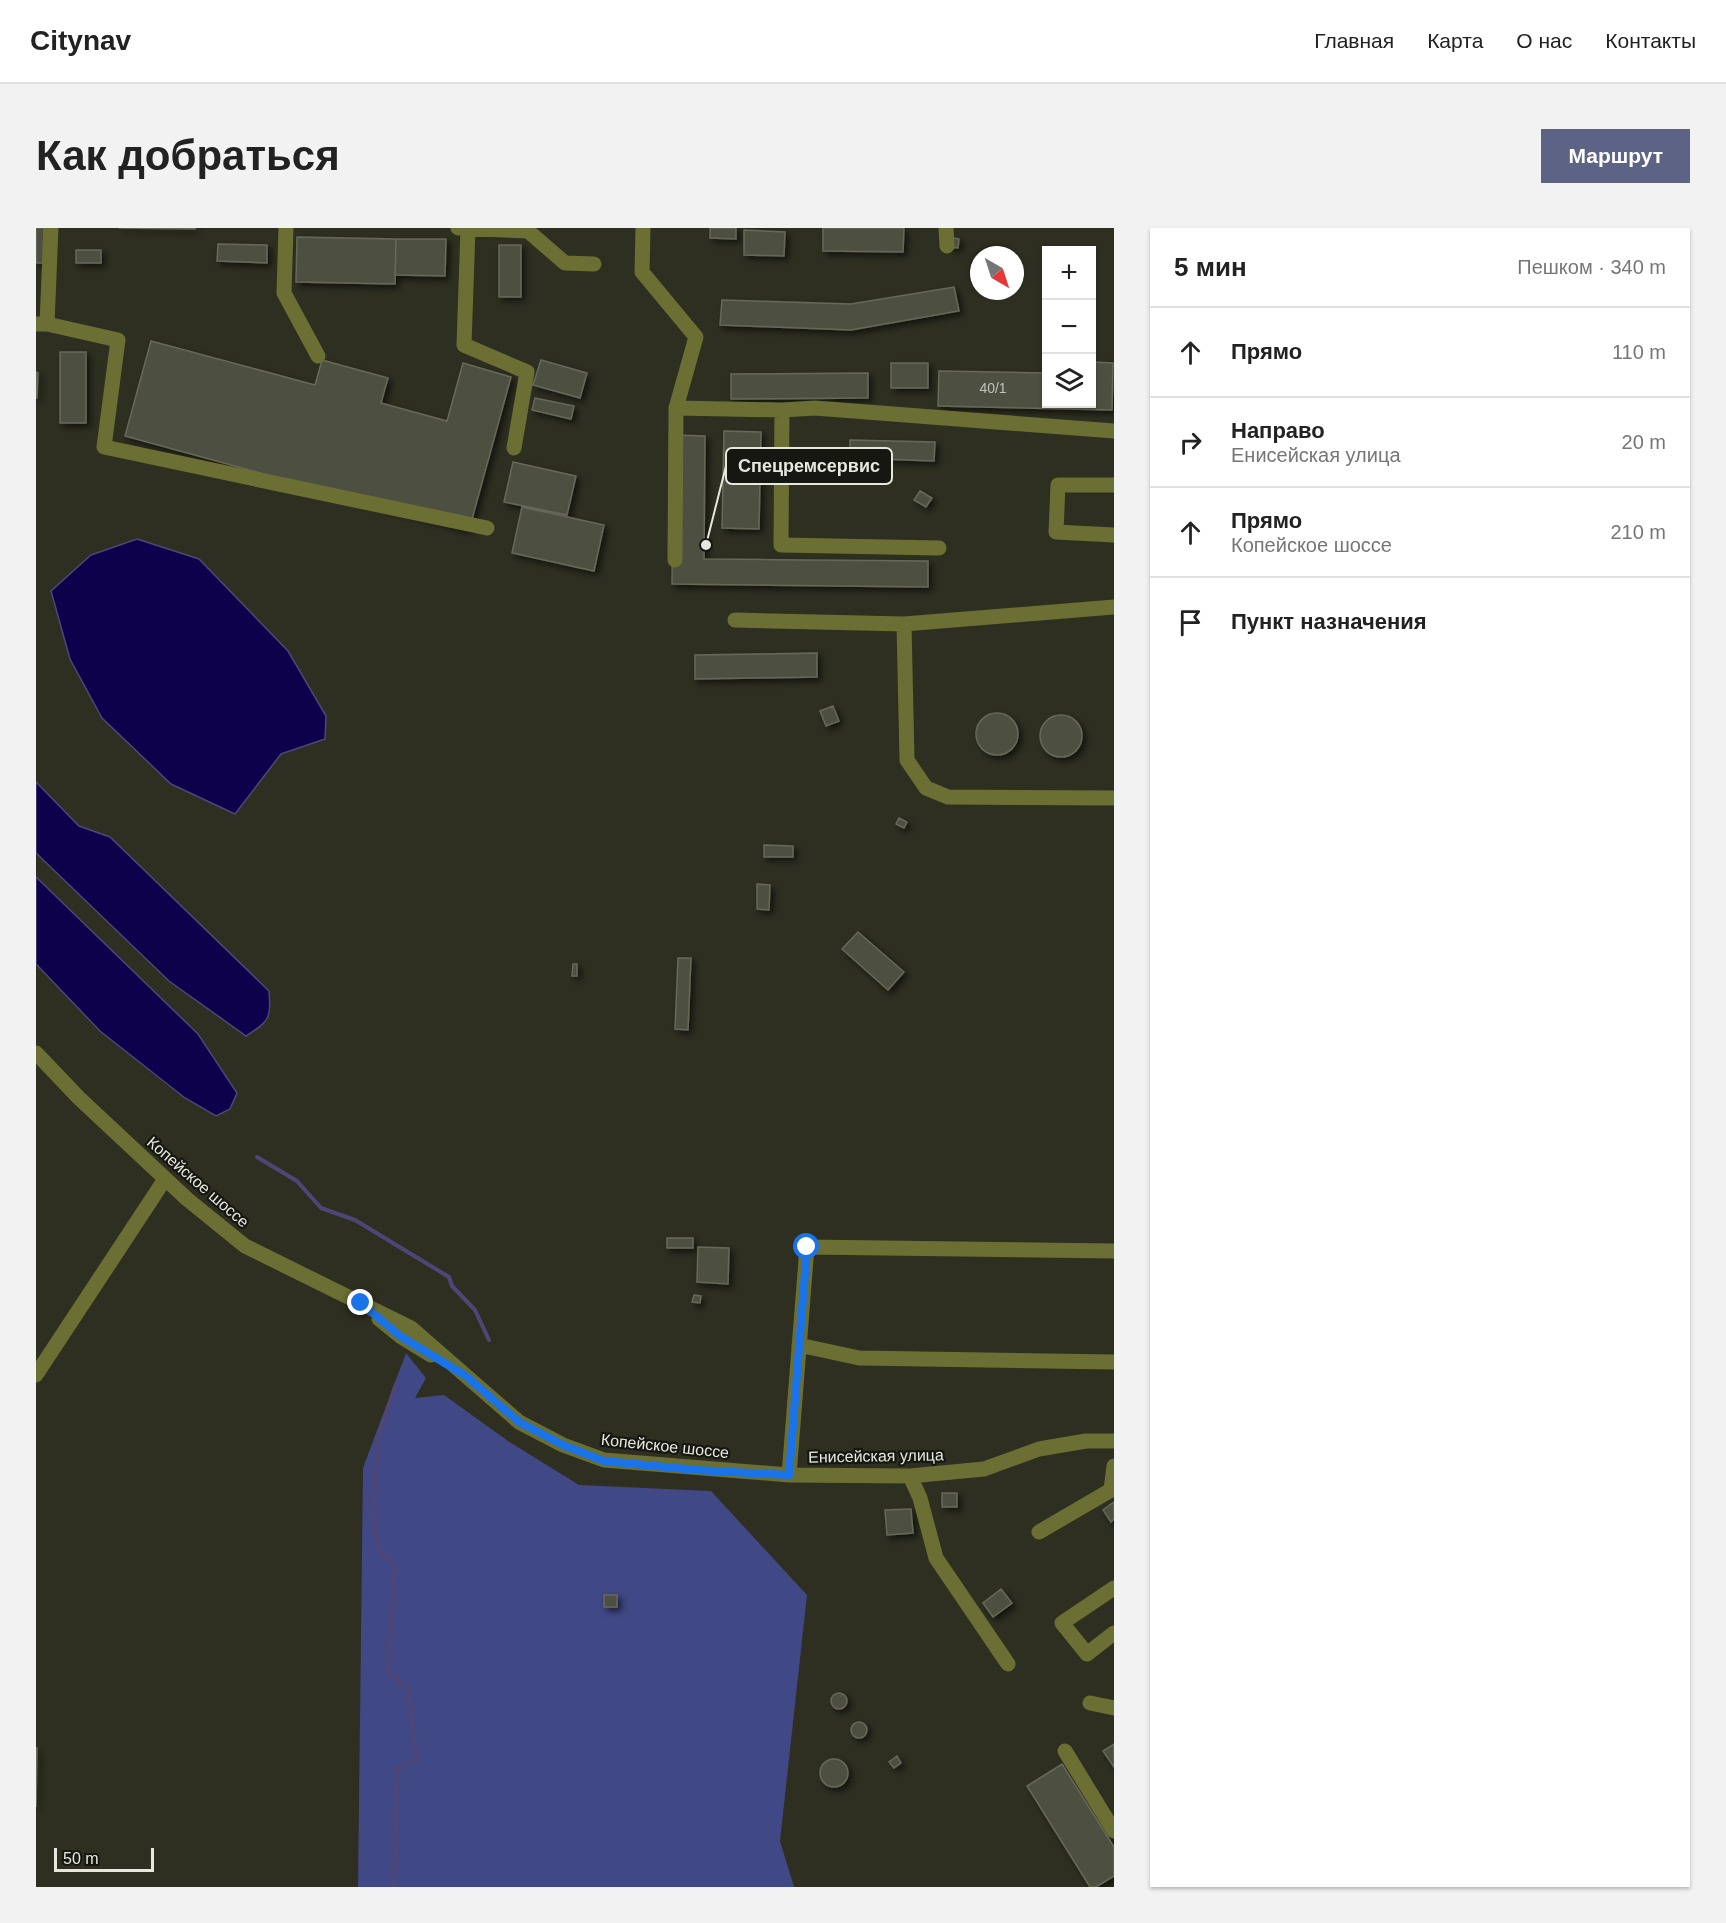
<!DOCTYPE html>
<html lang="ru">
<head>
<meta charset="utf-8">
<style>
	:root { --surface:#fff; --page:#f2f2f2; --text:#222; --muted:#767676; --line:#e0e0e0; --accent:#5c6384 }
	body { margin:0; font-family:Helvetica,sans-serif; background:var(--page); color:var(--text) }
	.controls { position:absolute; right:18px; top:18px; display:grid; overflow:hidden; border-radius:0px; box-shadow:0 2px 4px #0004 }
	.controls button { width:54px; height:54px; display:grid; place-items:center; padding:0; border:0; border-bottom:2px solid var(--line); background:var(--surface); color:var(--text); font:30px sans-serif }
	.compass { position:absolute; left:934px; top:18px; width:54px; height:54px; border-radius:50%; background:var(--surface); box-shadow:0 2px 4px #0004; rotate:141deg }
	.scale { position:absolute; left:18px; bottom:15px; width:100px; box-sizing:border-box; padding-left:6px; border:3px solid #e6e7de; border-top:0; font-size:16px; line-height:21px; white-space:nowrap; color:#e6e7de; -webkit-text-stroke:4px #161711; paint-order:stroke }
	.stop { position:absolute; width:18px; height:18px; margin:-14px; border:4px solid #1a73e8; border-radius:50%; background:#fff }
	.stop.end { background:#1a73e8; border-color:#fff; box-shadow:0 2px 6px #0008 }
	.list { margin:0; padding:0; list-style:none }
	h2 { display:flex; justify-content:space-between; align-items:center; height:78px; margin:0; padding:0 24px; font-size:26px }
	h2 small { font-size:20px; font-weight:400; color:var(--muted) }
	.list li { display:grid; grid-template-columns:39px 1fr auto; gap:18px; align-items:center; box-sizing:border-box; height:90px; padding:0 24px; border-top:2px solid var(--line) }
	.list b { display:block; font-size:22px; white-space:nowrap }
	.list p { margin:0; font-size:20px; white-space:nowrap; color:var(--muted) }
	.list em { font-size:20px; font-style:normal; color:var(--muted) }
	.icon { flex:none; width:33px; height:33px; fill:none; stroke:currentColor; stroke-width:2; stroke-linecap:round; stroke-linejoin:round }
	.map { position:relative; flex:none; width:1078px; height:1659px; overflow:hidden; border-radius:0px }
	header { display:flex; align-items:center; gap:36px; box-sizing:border-box; height:84px; padding:0 30px; background:var(--surface); border-bottom:2px solid var(--line) }
	header strong { font-size:28px }
	nav { display:flex; gap:33px; margin-inline-start:auto; font-size:21px }
	.intro { display:flex; align-items:center; justify-content:space-between; box-sizing:border-box; height:144px; padding:0 36px }
	h1 { margin:0; font-size:42px }
	.button { padding:15px 27px; border-radius:0px; background:var(--accent); color:#fff; font-size:21px; font-weight:700 }
	main { display:flex; gap:36px; padding:0 36px }
	aside { flex:1; background:var(--surface); border-radius:0px; box-shadow:0 2px 4px #0004 }
	.map>svg:first-child { display:block }
</style>
</head>
<body>
<header>
<strong>Citynav</strong>
<nav><a>Главная</a><a>Карта</a><a>О нас</a><a>Контакты</a></nav>
</header>
<div class="intro"><h1>Как добраться</h1><a class="button">Маршрут</a></div>
<main>
<div class="map">
<svg width="1078" height="1659" viewBox="0 0 1078 1659">
	<defs>
		<filter id="shadow"><feDropShadow dx="3.5" dy="3.5" stdDeviation="3" flood-color="#0009"/></filter>
	</defs>
	<rect width="100%" height="100%" fill="#2e2f21"/>
	<!-- green -->
	<path fill="#404885" d="M370 1125 390 1150 379 1170 408 1167 472 1213 543 1257 675 1263 771 1367 744 1613 758 1659H322L327 1240Z"/>
	<!-- water -->
	<path fill="#0e014c" stroke="#4f4678" stroke-width="1.5" d="M101 311 163 331 252 423 290 488 289 511 245 526 199 586 135 556 66 490 34 431 15 363 55 327Z
		M0 554 43 598 74 609 233 763C235 790 234 793 210 808L133 753 0 625Z
		M0 649 162 806 201 865 194 881 180 888 149 870 64 803 0 736Z"/>
	<g fill="none" stroke-linecap="round" stroke-linejoin="round">
		<!-- stream -->
		<path stroke="#4f4678" stroke-width="4" d="M221 929 261 953 285 980 319 992 413 1049 416 1058 439 1082 453 1112
			M358 1659 361 1540 380 1532 373 1461 352 1444 359 1338 342 1319 337 1286 342 1210 360 1156"/>
	</g>
	<!-- building -->
	<path fill="#4e5041" stroke="#676859" stroke-width="1.5" filter="url(#shadow)" d="M0 0H8L7 35H0Z
		M83 0H159V1Z
		M674 0H700V11L674 10Z
		M787 0H868L867 24 787 23Z
		M708 2 749 4 748 28 708 27Z
		M261 9 360 11 359 56 260 54Z
		M914 9 923 11 922 20 913 19Z
		M360 11H410L409 48 359 47Z
		M182 16 231 17V35L181 33Z
		M463 17H485V69H463Z
		M40 22H65V35H40Z
		M918 59 923 83 815 102 684 97 686 72 815 76Z
		M115 113 279 157 286 132 352 150 345 175 411 193 427 135 475 149 433 302 89 208Z
		M24 124H50V195H24Z
		M505 132 551 145 544 170 497 157Z
		M1056 134 1077 135 1076 182 902 178 903 143 1011 145V176H1056Z
		M855 135H892V160H855Z
		M0 144 2 145 1 170H0Z
		M832 145V170L695 171V146Z
		M499 170 538 178 535 191 496 182Z
		M688 203 725 204 723 301 686 300Z
		M638 207 669 208 668 331 892 333V359L636 356Z
		M814 212 899 214 898 233 814 230Z
		M477 234 540 248 531 287 468 274Z
		M884 263 896 270 890 279 878 272Z
		M486 279 568 297 558 343 476 325Z
		M781 425V449L659 451V427Z
		M797 478 803 493 790 498 784 483Z
		M940 506a21 21 0 1 1 42 0a21 21 0 1 1-42 0Z
		M1004 508a21 21 0 1 1 42 0a21 21 0 1 1-42 0Z
		M863 590 871 594 868 600 860 596Z
		M728 617 757 618V629H728Z
		M721 656 734 657 733 682 721 681Z
		M822 704 868 744 852 762 806 721Z
		M642 730H655L652 802 639 801Z
		M537 736H541V748H536Z
		M631 1010H657V1020H631Z
		M662 1019 693 1020 692 1056 661 1054Z
		M658 1067 665 1068 664 1075 656 1074Z
		M906 1265H921V1279H906Z
		M1078 1274V1291L1075 1294 1067 1282Z
		M875 1281 877 1305 851 1307 849 1282Z
		M965 1361 976 1375 957 1389 947 1375Z
		M568 1367H581V1379H568Z
		M795 1473a8 8 0 1 1 16 0a8 8 0 1 1-16 0Z
		M815 1502a8 8 0 1 1 16 0a8 8 0 1 1-16 0Z
		M1078 1516V1539L1067 1523Z
		M0 1520H1L0 1579Z
		M861 1528 865 1535 858 1540 853 1534Z
		M784 1545a14 14 0 1 1 28 0a14 14 0 1 1-28 0Z
		M1026 1536 1078 1619V1648L1060 1659H1054L991 1558Z"/>
	<g fill="none" stroke-linecap="round" stroke-linejoin="round">
		<!-- minor -->
		<path stroke="#6b6f33" stroke-width="15" d="M250 0 248 65 282 128
			M422 0 492 3 529 35 558 36
			M432 0 428 117 491 144 478 220
			M607 0 606 44 660 109 640 180 639 332
			M910 0 911 18
			M0 96H11L82 112 68 219 451 300
			M11 96 15 0
			M640 180 746 182 779 180 1078 203
			M746 182 745 317 903 320
			M1078 257H1022L1020 304 1078 307
			M699 392 868 396 1078 379
			M868 396 871 532 890 560 912 569 1078 570
			M0 825 43 870 151 971 209 1018 375 1100 483 1194 527 1217 568 1232 753 1247 874 1248 948 1241 1003 1221 1050 1213H1078
			M343 1091 364 1108 395 1127
			M763 1117 823 1130 1078 1134
			M0 1147 129 951
			M753 1247 771 1019 1078 1023
			M874 1248 884 1270 900 1330 972 1436
			M1003 1304 1075 1262 1078 1238
			M1078 1360 1026 1395 1051 1426 1078 1405
			M1054 1475 1078 1480
			M1029 1523 1078 1603"/>
	</g>
	<g fill="none" stroke-linecap="round" stroke-linejoin="round">
		<!-- route -->
		<path stroke="#1a73e8" stroke-width="8" d="M325 1075 364 1108 430 1148 483 1194 527 1217 568 1233 661 1242 753 1247 771 1019"/>
	</g>
	<g text-anchor="middle" dominant-baseline="central" stroke-width="4.5" stroke-linejoin="round" paint-order="stroke">
		<!-- number labels -->
		<g font-size="14" fill="#c0c1b7">
			<text x="957" y="160">40/1</text>
		</g>
		<!-- street labels -->
		<g font-size="16" fill="#e6e7de" stroke="#161711">
			<text transform="translate(162 954) rotate(41)">Копейское шоссе</text>
			<text transform="translate(629 1218) rotate(6)">Копейское шоссе</text>
			<text transform="translate(840 1228) rotate(-1)">Енисейская улица</text>
		</g>
	</g>
	<!-- callouts -->
	<path fill="none" stroke="#e6e7de" stroke-width="2" d="M670 317L690 238"/>
	<circle fill="#e6e7de" stroke="#161711" stroke-width="2" cx="670" cy="317" r="6"/>
	<rect fill="#161711" stroke="#e6e7de" stroke-width="2" x="690" y="220" width="166" height="36" rx="6"/>
	<g font-size="18" text-anchor="middle" font-weight="bold" fill="#e6e7de">
		<text x="773" y="244">Спецремсервис</text>
	</g>
</svg>
<div class="controls">
<button>+</button>
<button>−</button>
<button><svg class="icon" aria-label="layers" viewBox="0 0 24 24"><path d="M12 4l9 5-9 5-9-5zM3 14l9 5 9-5"/></svg></button>
</div>
<svg class="compass" viewBox="-18 -18 36 36"><path d="M0-13l5 13h-10z" fill="#e53935"/><path d="M0 13l5-13h-10z" fill="#767676"/></svg>
<div class="scale">50 m</div>
<div class="stop" style="left:771px;top:1019px"></div>
<div class="stop end" style="left:325px;top:1075px"></div>
</div>
<aside>
<h2>5 мин<small>Пешком · 340 m</small></h2>
<ul class="list">
<li><svg class="icon" aria-label="ahead" viewBox="0 0 24 24"><path d="M12 20V5M6 11l6-6 6 6"/></svg><div><b>Прямо</b></div><em>110 m</em></li>
<li><svg class="icon" aria-label="right" viewBox="0 0 24 24"><path d="M7 20v-9h11M14 6l5 5-5 5"/></svg><div><b>Направо</b><p>Енисейская улица</p></div><em>20 m</em></li>
<li><svg class="icon" aria-label="ahead" viewBox="0 0 24 24"><path d="M12 20V5M6 11l6-6 6 6"/></svg><div><b>Прямо</b><p>Копейское шоссе</p></div><em>210 m</em></li>
<li><svg class="icon" aria-label="arrive" viewBox="0 0 24 24"><path d="M6 21V4h12l-3 4 3 4H6"/></svg><div><b>Пункт назначения</b></div></li>
</ul>
</aside>
</main>
</body>
</html>
